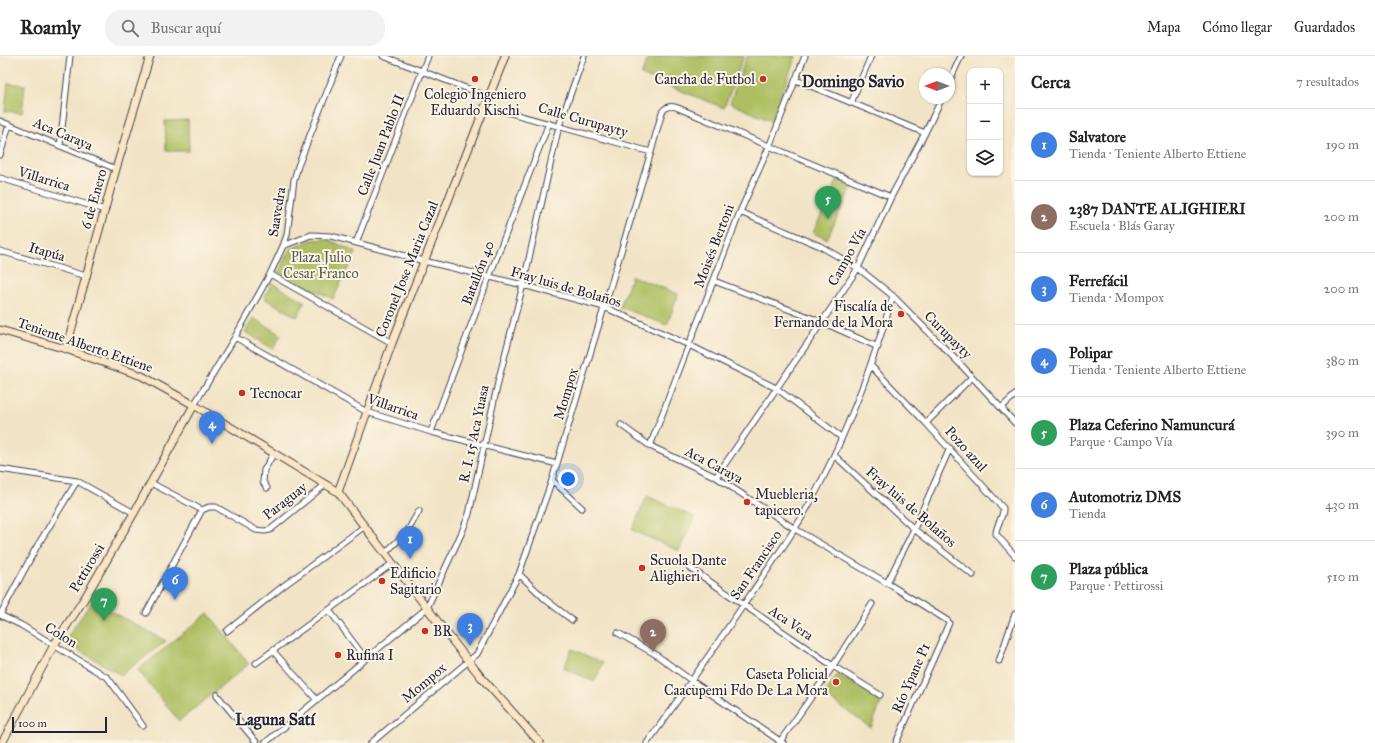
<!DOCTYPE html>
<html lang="es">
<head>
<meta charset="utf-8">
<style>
	:root { --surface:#fff; --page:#f2f2f2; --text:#202124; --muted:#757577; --line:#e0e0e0; --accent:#b45309 }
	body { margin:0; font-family:"IM FELL Great Primer",serif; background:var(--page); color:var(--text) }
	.controls { position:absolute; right:12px; top:12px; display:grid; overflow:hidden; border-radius:8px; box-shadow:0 1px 3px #0004 }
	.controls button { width:36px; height:36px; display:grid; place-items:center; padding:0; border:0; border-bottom:1px solid var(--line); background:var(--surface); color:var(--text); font:20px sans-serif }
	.compass { position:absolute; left:919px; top:12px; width:36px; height:36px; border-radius:50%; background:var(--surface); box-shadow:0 1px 3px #0004; rotate:270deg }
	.scale { position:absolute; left:12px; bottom:10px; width:95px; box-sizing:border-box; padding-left:4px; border:2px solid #22223b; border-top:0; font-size:11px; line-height:14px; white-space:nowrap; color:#22223b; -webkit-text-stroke:3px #fcf5e5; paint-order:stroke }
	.you { position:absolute; left:568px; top:423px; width:14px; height:14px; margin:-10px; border:3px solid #fff; border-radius:50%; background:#1a73e8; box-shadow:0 0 0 6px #1a73e833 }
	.badge { display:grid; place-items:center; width:26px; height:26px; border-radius:50%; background:var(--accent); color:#fff; font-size:13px; font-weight:700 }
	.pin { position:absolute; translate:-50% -33px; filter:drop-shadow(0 1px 2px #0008) }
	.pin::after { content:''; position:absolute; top:21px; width:14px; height:12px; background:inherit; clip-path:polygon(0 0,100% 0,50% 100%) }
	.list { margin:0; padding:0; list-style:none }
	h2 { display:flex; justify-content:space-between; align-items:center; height:52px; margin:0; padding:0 16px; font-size:17px }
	h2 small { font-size:13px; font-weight:400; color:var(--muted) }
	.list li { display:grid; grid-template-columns:26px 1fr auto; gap:12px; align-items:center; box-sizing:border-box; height:72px; padding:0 16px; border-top:1px solid var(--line) }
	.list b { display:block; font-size:15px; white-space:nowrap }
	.list p { margin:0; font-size:13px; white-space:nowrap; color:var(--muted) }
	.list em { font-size:13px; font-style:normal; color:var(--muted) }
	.icon { flex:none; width:22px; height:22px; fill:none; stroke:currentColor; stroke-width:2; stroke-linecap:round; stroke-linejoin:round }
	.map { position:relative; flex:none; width:1015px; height:687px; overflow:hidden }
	header { display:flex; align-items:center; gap:24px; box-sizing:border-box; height:56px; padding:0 20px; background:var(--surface); border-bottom:1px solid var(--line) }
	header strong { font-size:19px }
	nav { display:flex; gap:22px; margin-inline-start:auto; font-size:14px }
	.search { width:280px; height:36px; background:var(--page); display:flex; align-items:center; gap:10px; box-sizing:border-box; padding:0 14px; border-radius:16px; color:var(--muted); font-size:15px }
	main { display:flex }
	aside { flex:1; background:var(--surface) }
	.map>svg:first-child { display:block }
</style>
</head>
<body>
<header>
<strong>Roamly</strong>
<div class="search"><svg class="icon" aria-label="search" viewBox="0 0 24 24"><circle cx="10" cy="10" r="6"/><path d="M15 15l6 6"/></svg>Buscar aquí</div>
<nav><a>Mapa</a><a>Cómo llegar</a><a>Guardados</a></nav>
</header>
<main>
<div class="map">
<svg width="1015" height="687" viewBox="0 0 1015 687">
	<rect width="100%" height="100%" fill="#fcf5e5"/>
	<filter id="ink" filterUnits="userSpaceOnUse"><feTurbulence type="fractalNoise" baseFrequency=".025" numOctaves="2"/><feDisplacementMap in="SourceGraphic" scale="8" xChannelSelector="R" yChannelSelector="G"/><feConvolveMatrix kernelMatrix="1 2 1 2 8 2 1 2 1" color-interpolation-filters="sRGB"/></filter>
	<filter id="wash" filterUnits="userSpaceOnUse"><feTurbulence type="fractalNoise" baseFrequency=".012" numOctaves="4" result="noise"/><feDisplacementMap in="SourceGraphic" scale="16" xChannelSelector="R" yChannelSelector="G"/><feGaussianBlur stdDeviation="0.9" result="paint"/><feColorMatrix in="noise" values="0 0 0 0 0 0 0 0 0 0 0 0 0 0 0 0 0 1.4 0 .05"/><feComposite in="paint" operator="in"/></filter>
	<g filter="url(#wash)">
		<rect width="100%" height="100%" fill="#f1e3c5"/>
		<!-- green -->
		<path fill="#aebf62" stroke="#68704e" d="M649 0H744L724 52 641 19Z
			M747 0H796L771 65 730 47Z
			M8 27 25 29 22 57 5 55Z
			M188 64 189 95H166L165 65Z
			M838 123 852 130 827 183 813 177Z
			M327 183 356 196 333 243 278 216 289 194 311 184Z
			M632 220 678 238 667 269 620 251Z
			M272 227 305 246 297 261 264 242Z
			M253 262 281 279 273 293 245 276Z
			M647 440 694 461 679 495 632 474Z
			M92 545 166 585 121 619 64 586Z
			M208 557 249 608 179 665 138 614Z
			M572 593 603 607 594 626 564 612Z
			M838 618 881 646 871 672 824 639Z"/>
	</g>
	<g filter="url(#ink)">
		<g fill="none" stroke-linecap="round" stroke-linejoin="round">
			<!-- street casing -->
			<g stroke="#413f50" stroke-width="7">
				<path id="street" d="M383 0 489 41
					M796 24 925 77
					M949 26 961 0
					M851 47 871 0
					M485 50 651 96
					M0 65 116 113
					M60 90 70 0
					M0 99 9 69
					M0 122 105 154
					M740 156 820 190 858 212 893 240 963 311 1015 367
					M356 187 428 0
					M283 190 311 179 331 180 424 205 523 229 604 251 689 289 776 332 841 381
					M0 195 86 220
					M270 218 392 287
					M714 225 822 266 878 291
					M235 281 367 356 431 376 557 408
					M871 310 926 367 1003 452C1004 461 996 468 996 478L1015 500
					M194 349 235 281 270 218 283 190 287 179 294 124 298 110 341 0
					M1001 352 1015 339
					M926 367 972 321
					M621 369 650 390 716 421 795 473 887 527 948 565 949 567 896 687
					M431 376 489 221 549 67
					M650 390 740 156 769 91 805 0
					M834 399 914 473 973 519
					M0 413 77 425 134 457
					M716 421 822 266 858 212 891 141 925 77 942 42
					M552 424 582 452
					M151 427 202 454 209 451H216L256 474 264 475 270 474 326 428
					M267 432 263 426 264 414 274 397
					M385 497 407 476 419 455
					M690 512 833 610 880 639
					M519 518 546 544 572 564
					M887 527 914 473 950 392
					M329 554 365 602
					M146 557 202 454
					M0 559 21 569 108 622 143 670
					M0 559 36 492 77 425
					M227 575 282 531 365 470
					M618 577 655 598 692 625 783 687
					M273 595 317 644
					M999 605 1015 558
					M256 607 393 507
					M217 639 257 687
					M265 687 427 552 462 476 469 458 499 322 523 229 559 70 584 0
					M371 687 477 598 519 518 552 424 651 96 662 56C666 50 671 49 678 52L891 141
					M647 687C683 638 717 588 751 538 774 504 798 471 817 434 849 372 873 307 893 240
					M779 687 833 610 872 548"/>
			</g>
			<!-- secondary casing -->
			<g stroke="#413f50" stroke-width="9">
				<path id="secondary" d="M0 274 66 293 142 320 194 349 338 436 444 574 481 621 540 687
					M66 293 116 113 150 0
					M338 436 392 287 505 0
					M2 687 54 589 86 540 134 457 194 349"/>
			</g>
			<!-- street -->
			<use href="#street" stroke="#fff" stroke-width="5"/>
			<!-- secondary -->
			<use href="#secondary" stroke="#fbe6c4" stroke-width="7"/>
		</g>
	</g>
	<!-- markers -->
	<g fill="#c8321e" stroke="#fcf5e5" stroke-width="1.5">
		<circle cx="475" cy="23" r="4"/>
		<circle cx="763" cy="23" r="4"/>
		<circle cx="901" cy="258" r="4"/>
		<circle cx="242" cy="337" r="4"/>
		<circle cx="747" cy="446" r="4"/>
		<circle cx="642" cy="512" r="4"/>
		<circle cx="382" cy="525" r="4"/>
		<circle cx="425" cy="575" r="4"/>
		<circle cx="338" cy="599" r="4"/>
		<circle cx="836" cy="626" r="4"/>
	</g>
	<g text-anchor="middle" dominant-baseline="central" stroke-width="4" stroke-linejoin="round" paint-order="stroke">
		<!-- poi labels -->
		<g font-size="14" fill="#22223b" stroke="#fcf5e5" text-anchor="start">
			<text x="755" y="23" text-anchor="end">Cancha de Futbol</text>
			<text x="475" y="38" text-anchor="middle">Colegio Ingeniero<tspan x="475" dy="16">Eduardo Kischi</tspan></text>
			<text x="893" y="250" text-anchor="end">Fiscalía de<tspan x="893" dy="16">Fernando de la Mora</tspan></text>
			<text x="250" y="337">Tecnocar</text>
			<text x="755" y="438">Muebleria,<tspan x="755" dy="16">tapicero.</tspan></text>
			<text x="650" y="504">Scuola Dante<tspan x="650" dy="16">Alighieri</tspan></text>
			<text x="390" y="517">Edificio<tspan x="390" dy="16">Sagitario</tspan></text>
			<text x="433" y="575">BR</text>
			<text x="346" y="599">Rufina I</text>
			<text x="828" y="618" text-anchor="end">Caseta Policial<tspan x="828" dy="16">Caacupemi Fdo De La Mora</tspan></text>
		</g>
		<!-- street labels -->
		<g font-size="14" fill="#22223b" stroke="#fcf5e5">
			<text transform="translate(583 64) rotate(16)">Calle Curupayty</text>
			<text transform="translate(63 78) rotate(23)">Aca Caraya</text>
			<text transform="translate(381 89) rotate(-69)">Calle Juan Pablo II</text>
			<text transform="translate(44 123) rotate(17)">Villarrica</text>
			<text transform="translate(94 143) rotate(-74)">6 de Enero</text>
			<text transform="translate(277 156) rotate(-81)">Saavedra</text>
			<text transform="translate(714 190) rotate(-69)">Moisés Bertoni</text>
			<text transform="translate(47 196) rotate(16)">Itapúa</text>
			<text transform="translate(847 201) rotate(-61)">Campo Vía</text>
			<text transform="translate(407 213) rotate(-68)">Coronel Jose Maria Cazal</text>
			<text transform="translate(478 217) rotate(-69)">Batallón 40</text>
			<text transform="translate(566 231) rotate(16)">Fray luis de Bolaños</text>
			<text transform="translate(948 279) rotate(45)">Curupayty</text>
			<text transform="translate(85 289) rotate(19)">Teniente Alberto Ettiene</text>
			<text transform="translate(566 338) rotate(-73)">Mompox</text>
			<text transform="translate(393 351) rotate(19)">Villarrica</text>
			<text transform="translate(474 378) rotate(-78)">R. I. 15 Aca Yuasa</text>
			<text transform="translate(966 393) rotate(48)">Pozo azul</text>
			<text transform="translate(714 409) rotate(28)">Aca Caraya</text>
			<text transform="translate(285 445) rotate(-38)">Paraguay</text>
			<text transform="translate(911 451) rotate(41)">Fray luis de Bolaños</text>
			<text transform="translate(756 509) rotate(-56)">San Francisco</text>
			<text transform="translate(87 512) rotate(-59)">Pettirossi</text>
			<text transform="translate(791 567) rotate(34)">Aca Vera</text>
			<text transform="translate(61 579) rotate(31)">Colon</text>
			<text transform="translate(911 622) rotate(-66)">Río Ypane P1</text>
			<text transform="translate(424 627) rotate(-40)">Mompox</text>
		</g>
		<!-- park labels -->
		<g font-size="14" fill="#535949" stroke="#fcf5e5">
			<text x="321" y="201">Plaza Julio<tspan x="321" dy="16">Cesar Franco</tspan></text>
		</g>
		<!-- quarter labels -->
		<g font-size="16" font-weight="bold" fill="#22223b" stroke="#fcf5e5">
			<text x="853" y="25">Domingo Savio</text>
			<text x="275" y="663">Laguna Satí</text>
		</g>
	</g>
</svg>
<div class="controls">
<button>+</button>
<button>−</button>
<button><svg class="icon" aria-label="layers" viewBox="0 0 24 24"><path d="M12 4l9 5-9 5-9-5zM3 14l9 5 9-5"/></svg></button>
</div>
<svg class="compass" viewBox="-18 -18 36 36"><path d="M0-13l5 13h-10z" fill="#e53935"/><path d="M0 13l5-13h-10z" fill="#757577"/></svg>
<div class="scale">100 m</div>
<div class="you"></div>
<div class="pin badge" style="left:410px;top:503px;background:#3f7fe0">1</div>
<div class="pin badge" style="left:653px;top:596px;background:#8d6e63">2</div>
<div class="pin badge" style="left:470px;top:590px;background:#3f7fe0">3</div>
<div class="pin badge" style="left:212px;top:388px;background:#3f7fe0">4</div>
<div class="pin badge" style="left:828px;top:163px;background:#2e9e5b">5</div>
<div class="pin badge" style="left:175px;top:544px;background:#3f7fe0">6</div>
<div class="pin badge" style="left:104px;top:565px;background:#2e9e5b">7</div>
</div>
<aside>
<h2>Cerca<small>7 resultados</small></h2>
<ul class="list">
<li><span class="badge" style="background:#3f7fe0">1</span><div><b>Salvatore</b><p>Tienda · Teniente Alberto Ettiene</p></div><em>190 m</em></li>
<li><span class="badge" style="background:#8d6e63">2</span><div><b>2387 DANTE ALIGHIERI</b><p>Escuela · Blás Garay</p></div><em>200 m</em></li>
<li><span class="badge" style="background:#3f7fe0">3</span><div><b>Ferrefácil</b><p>Tienda · Mompox</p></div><em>200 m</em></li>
<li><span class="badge" style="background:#3f7fe0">4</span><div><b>Polipar</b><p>Tienda · Teniente Alberto Ettiene</p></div><em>380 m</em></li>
<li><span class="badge" style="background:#2e9e5b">5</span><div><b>Plaza Ceferino Namuncurá</b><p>Parque · Campo Vía</p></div><em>390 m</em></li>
<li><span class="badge" style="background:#3f7fe0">6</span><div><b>Automotriz DMS</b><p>Tienda</p></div><em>430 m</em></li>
<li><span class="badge" style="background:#2e9e5b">7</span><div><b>Plaza pública</b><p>Parque · Pettirossi</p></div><em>510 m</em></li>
</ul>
</aside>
</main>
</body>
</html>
